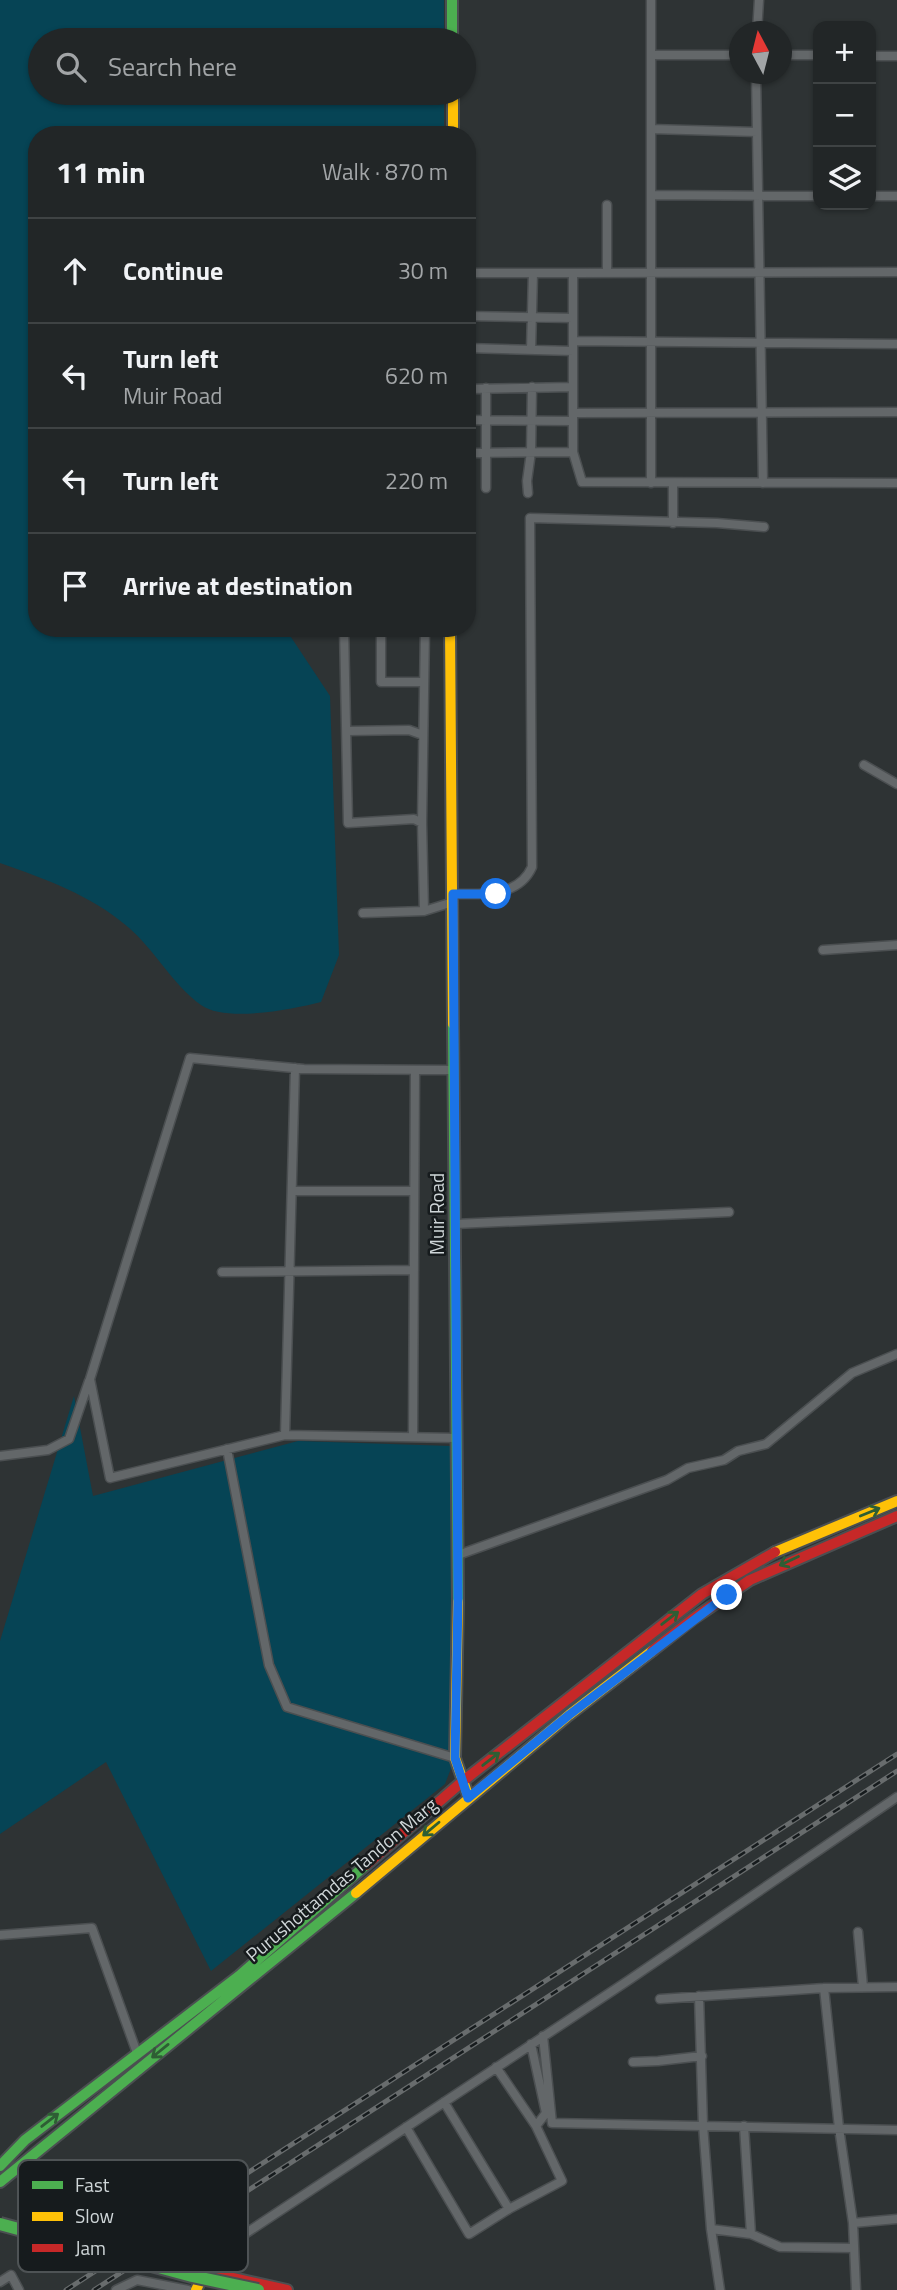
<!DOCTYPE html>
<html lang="en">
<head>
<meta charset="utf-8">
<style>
	:root { --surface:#222627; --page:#2e3233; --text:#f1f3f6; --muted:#a2a5a7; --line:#3f4344 }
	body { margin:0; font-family:"Titillium Web",sans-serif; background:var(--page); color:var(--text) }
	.controls { position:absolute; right:21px; top:21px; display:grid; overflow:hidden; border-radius:14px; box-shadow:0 2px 5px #0004 }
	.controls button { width:63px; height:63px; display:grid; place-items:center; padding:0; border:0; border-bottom:2px solid var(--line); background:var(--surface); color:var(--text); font:35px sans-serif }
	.compass { position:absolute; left:729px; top:21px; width:63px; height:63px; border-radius:50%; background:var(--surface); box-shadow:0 2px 5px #0004; rotate:353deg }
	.stop { position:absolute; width:21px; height:21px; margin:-16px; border:5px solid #1a73e8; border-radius:50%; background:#fff }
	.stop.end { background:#1a73e8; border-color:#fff; box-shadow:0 2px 7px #0008 }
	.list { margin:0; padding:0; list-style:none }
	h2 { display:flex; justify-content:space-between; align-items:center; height:91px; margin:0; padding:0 28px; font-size:30px }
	h2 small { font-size:23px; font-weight:400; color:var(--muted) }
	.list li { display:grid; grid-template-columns:46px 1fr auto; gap:21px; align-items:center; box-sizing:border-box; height:105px; padding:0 28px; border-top:2px solid var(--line) }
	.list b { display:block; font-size:26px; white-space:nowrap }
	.list p { margin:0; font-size:23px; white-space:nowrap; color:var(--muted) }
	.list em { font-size:23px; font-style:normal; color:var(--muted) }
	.icon { flex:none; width:38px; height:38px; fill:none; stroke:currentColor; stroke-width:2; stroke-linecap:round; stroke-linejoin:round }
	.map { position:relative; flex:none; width:897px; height:2290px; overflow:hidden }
	.search { position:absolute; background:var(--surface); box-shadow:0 2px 5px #0004; left:28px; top:28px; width:448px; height:77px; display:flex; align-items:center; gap:18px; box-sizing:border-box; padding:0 24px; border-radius:38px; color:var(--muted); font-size:26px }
	.panel { position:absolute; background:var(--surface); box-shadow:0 2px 5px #0004; left:28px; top:126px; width:448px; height:511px; border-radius:28px }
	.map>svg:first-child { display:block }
</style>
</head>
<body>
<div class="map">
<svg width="897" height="2290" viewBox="0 0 897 2290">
	<rect width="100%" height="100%" fill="#2e3334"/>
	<!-- green -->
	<path fill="#064455" d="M0 0H444V40H40V93H444V135H37V628H285L330 696 339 955 321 1002C293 1009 226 1023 201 1005 172 984 155 950 128 927 91 895 45 879 0 863Z
		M74 1396 93 1496 298 1441 451 1446 455 1758 445 1784 211 1971 106 1762 0 1834V1641Z"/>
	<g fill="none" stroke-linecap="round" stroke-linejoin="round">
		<!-- street casing -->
		<g stroke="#4b4f51" stroke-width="11">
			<path id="street" d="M757 32 759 0
				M651 55H740
				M782 55H818
				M871 56H897
				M756 74 763 483
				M651 129 757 132
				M651 195 818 196
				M871 196H897
				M607 205V273
				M467 273H573V452L467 453
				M573 273 897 272
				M467 316 573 318
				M573 341 897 344
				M467 348 573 351
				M531 350 533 273
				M486 388V488
				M467 389 573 387
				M573 413 897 412
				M467 420 573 421
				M573 452 582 482 897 483
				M651 483V0
				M528 493 527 481 531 452 532 387
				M673 523V483
				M344 628 348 823 414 819 422 823
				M381 628V682H424
				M348 731 409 730 423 735
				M864 765 897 784
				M453 894C481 894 518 898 532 867L530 518 717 523 764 527
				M424 911 422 823 425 628
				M363 913 424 911 453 902
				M823 950 897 945
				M454 1070 304 1069 190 1058 90 1379 110 1478 285 1435 457 1438
				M292 1191H414
				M455 1224 729 1212
				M222 1272 414 1270
				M285 1435 295 1068
				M413 1437 415 1070
				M227 1449 269 1665 287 1707 455 1758
				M0 1456 48 1450 69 1439 89 1381
				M458 1555 667 1480 688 1468 724 1460 738 1451 766 1444 852 1373 897 1354
				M858 1932 863 1987
				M0 1935 92 1928 137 2053
				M824 1988 839 2128 853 2223 856 2290
				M699 1996 703 2125 711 2229 720 2290
				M660 1999 824 1988 897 1987
				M543 2036 552 2123 897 2130
				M531 2044 546 2113 536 2126
				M633 2062 658 2061 702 2056
				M444 2102 509 2209
				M744 2126 751 2234
				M406 2127 469 2234 509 2209 562 2181 536 2126 496 2067
				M853 2223 897 2219
				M711 2229 751 2234 780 2247 854 2248
				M213 2255 629 1980 897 1797
				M0 2282 11 2275 19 2290
				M116 2290 137 2280 188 2290"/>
		</g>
		<!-- fast casing -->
		<g stroke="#4b4f51" stroke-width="14">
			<path id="fast" d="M452 0V40
				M453 1024 458 1602
				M0 2166 25 2140 239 1976 366 1865
				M0 2182 356 1893"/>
		</g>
		<!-- slow casing -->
		<g stroke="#4b4f51" stroke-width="14">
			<path id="slow" d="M453 93V135
				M450 628 453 1024
				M775 1552 897 1501
				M458 1602 455 1758 469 1798
				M356 1893 569 1715 652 1651
				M196 2290 213 2255"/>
		</g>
		<!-- jam casing -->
		<g stroke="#4b4f51" stroke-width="14">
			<path id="jam" d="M652 1651 693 1619 750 1580 897 1516
				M366 1865 463 1781 702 1594 775 1552
				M206 2272 287 2290"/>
		</g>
		<!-- street -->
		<use href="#street" stroke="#636769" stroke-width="8"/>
		<!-- fast -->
		<use href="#fast" stroke="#4caf50" stroke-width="10"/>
		<!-- slow -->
		<use href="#slow" stroke="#ffc107" stroke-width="10"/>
		<!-- jam -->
		<use href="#jam" stroke="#c62828" stroke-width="10"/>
		<!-- rail casing -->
		<g stroke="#686c6d" stroke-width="5">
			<path id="rail" d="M66 2290 897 1754
				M94 2290 897 1771"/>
		</g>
		<!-- rail -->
		<use href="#rail" stroke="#161b1d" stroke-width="2.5" stroke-dasharray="8" stroke-linecap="butt"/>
		<!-- fast-bridge casing -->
		<g stroke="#4b4f51" stroke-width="16" stroke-linecap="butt">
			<path id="fast-bridge" d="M0 2224 192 2276 258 2290"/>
		</g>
		<!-- fast-bridge -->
		<use href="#fast-bridge" stroke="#4caf50" stroke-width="12"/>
	</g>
	<!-- one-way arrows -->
	<defs><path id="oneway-shaft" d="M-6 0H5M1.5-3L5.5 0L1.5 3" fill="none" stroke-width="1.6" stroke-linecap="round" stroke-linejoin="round" transform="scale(1.75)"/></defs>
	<g stroke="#2e5e34">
		<use href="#oneway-shaft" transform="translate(870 1512) rotate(-22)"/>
		<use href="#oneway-shaft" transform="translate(789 1561) rotate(155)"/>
		<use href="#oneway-shaft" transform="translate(670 1618) rotate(-38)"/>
		<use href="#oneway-shaft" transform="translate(491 1759) rotate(-38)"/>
		<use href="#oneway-shaft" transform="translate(431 1829) rotate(140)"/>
		<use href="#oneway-shaft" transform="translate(160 2051) rotate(141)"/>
		<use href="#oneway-shaft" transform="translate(50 2120) rotate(-38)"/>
	</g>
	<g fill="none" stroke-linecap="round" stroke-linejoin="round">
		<!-- route -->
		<path stroke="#1a73e8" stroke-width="9" d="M496 894H453L458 1598 455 1758 468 1798 569 1715 727 1595"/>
	</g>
	<g text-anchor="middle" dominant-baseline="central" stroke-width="5" stroke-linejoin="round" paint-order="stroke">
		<!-- street labels -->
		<g font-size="19" fill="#cfd6d8" stroke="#161b1d">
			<text transform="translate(436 1214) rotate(-90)">Muir Road</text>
			<text transform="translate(341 1879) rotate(-40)">Purushottamdas Tandon Marg</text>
		</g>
	</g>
	<!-- legend -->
	<rect x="18" y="2160" width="230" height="112" rx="10" fill="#161b1d" stroke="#4e5355" stroke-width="2"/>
	<rect x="32" y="2181" width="31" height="8" fill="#4caf50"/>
	<rect x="32" y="2212" width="31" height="9" fill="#ffc107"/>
	<rect x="32" y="2244" width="31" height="8" fill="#c62828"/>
	<g font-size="19" fill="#cfd6d8">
		<text x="75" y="2192">Fast</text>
		<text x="75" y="2223">Slow</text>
		<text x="75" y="2255">Jam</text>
	</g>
</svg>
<div class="controls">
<button>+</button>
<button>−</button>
<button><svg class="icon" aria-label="layers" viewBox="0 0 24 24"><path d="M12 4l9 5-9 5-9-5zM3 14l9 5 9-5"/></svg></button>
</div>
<svg class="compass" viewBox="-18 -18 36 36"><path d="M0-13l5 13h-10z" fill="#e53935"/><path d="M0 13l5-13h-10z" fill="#a2a5a7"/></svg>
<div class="stop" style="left:496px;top:894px"></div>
<div class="stop end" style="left:727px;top:1595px"></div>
<div class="search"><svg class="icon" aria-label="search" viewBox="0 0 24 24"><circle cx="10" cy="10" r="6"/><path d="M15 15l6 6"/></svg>Search here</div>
<section class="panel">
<h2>11 min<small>Walk · 870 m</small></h2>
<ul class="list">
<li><svg class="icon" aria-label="ahead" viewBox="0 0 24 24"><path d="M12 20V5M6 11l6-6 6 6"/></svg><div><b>Continue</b></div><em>30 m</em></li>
<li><svg class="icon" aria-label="left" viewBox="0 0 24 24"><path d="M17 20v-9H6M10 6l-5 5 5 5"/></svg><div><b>Turn left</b><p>Muir Road</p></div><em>620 m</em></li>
<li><svg class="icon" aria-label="left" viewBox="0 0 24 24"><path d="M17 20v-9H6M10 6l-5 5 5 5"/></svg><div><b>Turn left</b></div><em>220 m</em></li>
<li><svg class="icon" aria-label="arrive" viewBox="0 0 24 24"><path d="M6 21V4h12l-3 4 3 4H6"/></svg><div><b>Arrive at destination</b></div></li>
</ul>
</section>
</div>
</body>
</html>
